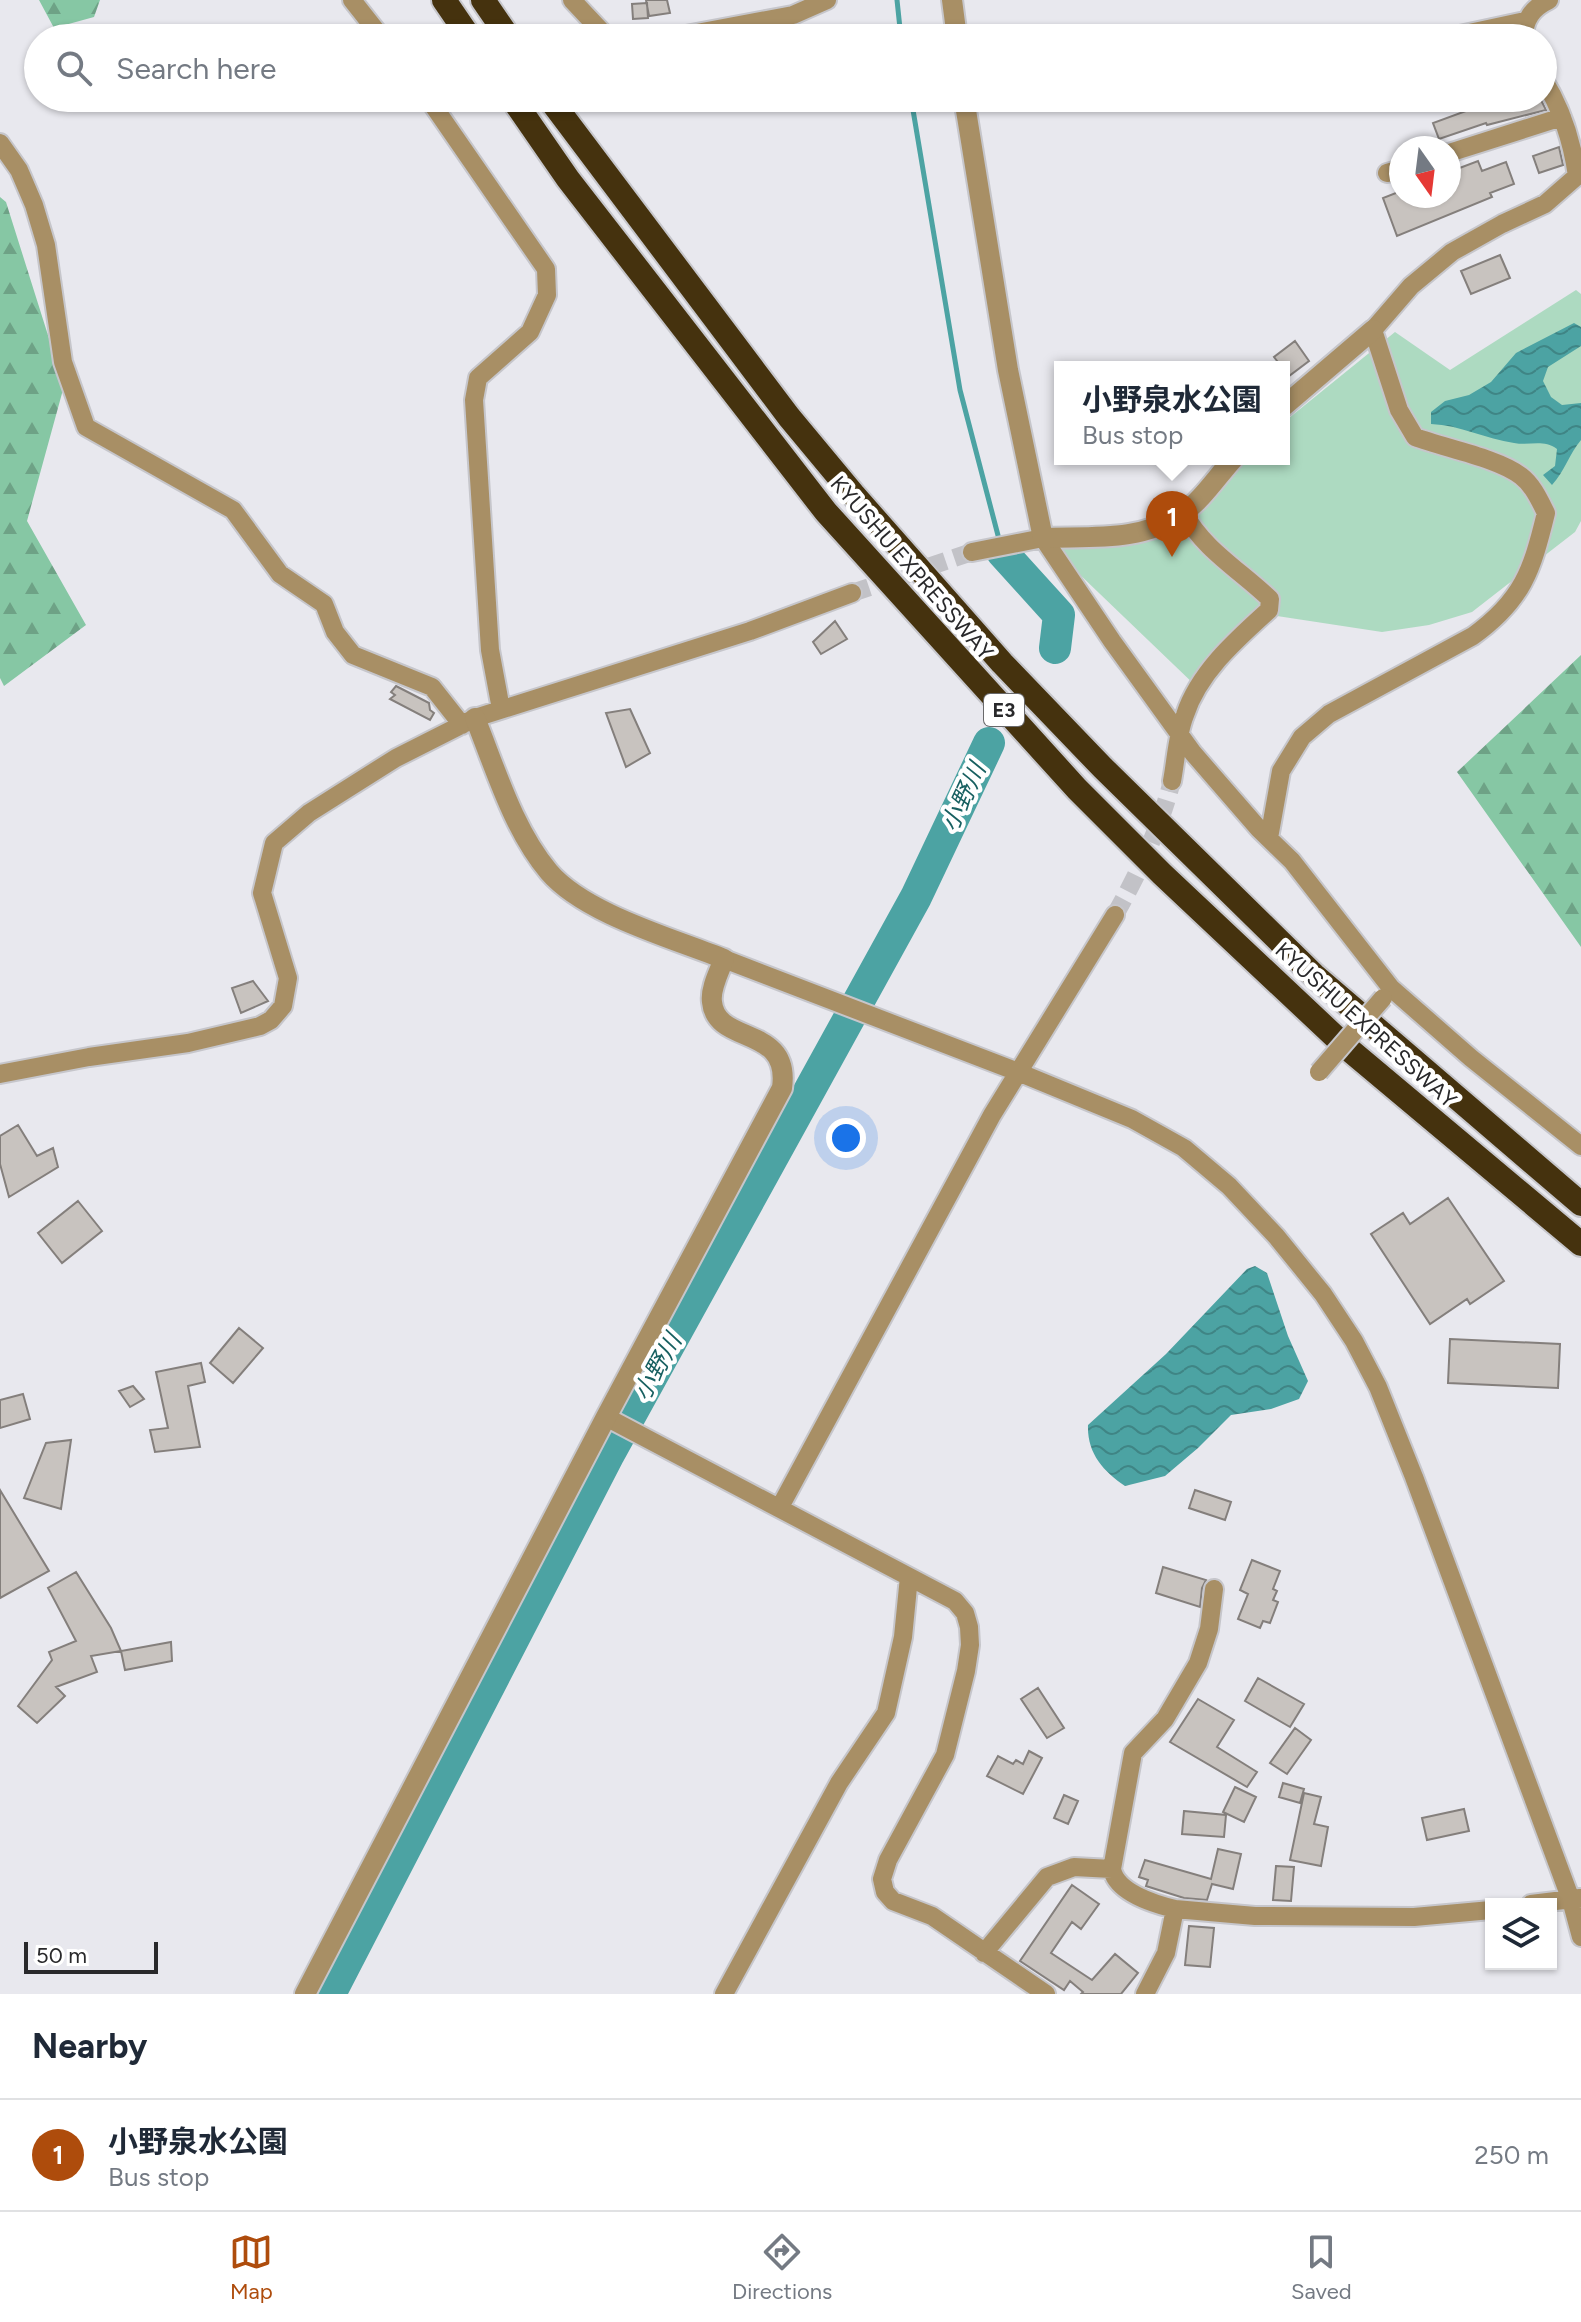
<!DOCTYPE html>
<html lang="en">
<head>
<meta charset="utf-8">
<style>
	:root { --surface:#fff; --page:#f2f2f3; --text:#1f2937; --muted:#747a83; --line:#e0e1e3; --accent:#ae4c0c }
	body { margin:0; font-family:Figtree,"Noto Sans JP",sans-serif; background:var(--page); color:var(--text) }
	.controls { position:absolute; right:24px; bottom:24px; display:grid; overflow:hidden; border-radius:0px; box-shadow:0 2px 6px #0004 }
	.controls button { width:72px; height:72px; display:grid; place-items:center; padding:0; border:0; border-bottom:2px solid var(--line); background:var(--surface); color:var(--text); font:40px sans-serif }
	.compass { position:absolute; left:1389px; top:136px; width:72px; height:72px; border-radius:50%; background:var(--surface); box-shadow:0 2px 6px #0004; rotate:166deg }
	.scale { position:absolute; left:24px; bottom:20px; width:134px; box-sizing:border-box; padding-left:8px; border:4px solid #29292b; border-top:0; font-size:22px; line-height:28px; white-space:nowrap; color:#29292b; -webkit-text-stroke:6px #fff; paint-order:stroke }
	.you { position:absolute; left:846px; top:1138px; width:28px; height:28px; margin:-20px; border:6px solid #fff; border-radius:50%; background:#1a73e8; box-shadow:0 0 0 12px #1a73e833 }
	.badge { display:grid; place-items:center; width:52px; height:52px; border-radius:50%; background:var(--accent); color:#fff; font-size:26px; font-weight:700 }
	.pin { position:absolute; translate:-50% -66px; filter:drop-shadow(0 2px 4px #0008) }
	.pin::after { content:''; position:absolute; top:42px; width:28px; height:24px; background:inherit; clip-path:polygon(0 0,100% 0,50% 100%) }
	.popup { position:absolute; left:1054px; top:361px; width:236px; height:104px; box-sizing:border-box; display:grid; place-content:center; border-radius:0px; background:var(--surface); filter:drop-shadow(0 2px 6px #0005); font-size:26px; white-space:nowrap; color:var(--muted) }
	.popup b { font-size:30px; color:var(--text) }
	.popup::after { content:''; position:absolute; left:50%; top:100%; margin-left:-16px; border:16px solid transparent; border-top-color:var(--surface) }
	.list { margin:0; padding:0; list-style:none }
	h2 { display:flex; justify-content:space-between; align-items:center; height:104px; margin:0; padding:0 32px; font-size:34px }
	h2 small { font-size:26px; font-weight:400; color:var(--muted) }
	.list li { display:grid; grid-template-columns:52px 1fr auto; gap:24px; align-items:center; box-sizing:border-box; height:112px; padding:0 32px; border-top:2px solid var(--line) }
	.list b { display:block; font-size:30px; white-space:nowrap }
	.list p { margin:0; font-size:26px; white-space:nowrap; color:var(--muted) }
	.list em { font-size:26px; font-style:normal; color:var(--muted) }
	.icon { flex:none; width:44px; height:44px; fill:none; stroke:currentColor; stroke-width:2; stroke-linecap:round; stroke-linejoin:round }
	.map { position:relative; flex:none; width:1581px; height:1994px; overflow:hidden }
	.search { position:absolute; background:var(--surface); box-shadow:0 2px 6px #0004; left:24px; right:24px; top:24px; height:88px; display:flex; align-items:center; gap:20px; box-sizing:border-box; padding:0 28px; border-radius:44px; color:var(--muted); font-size:30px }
	.sheet { height:216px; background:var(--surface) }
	nav { display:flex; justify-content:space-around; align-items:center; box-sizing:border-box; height:112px; border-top:2px solid var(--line); background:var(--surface); font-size:22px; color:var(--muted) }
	nav a { display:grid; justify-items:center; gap:4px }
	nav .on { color:var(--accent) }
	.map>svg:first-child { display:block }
</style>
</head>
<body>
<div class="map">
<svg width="1581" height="1994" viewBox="0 0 1581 1994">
	<defs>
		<pattern id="forest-firs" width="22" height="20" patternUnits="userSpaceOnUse" patternTransform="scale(2)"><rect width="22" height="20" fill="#86c7a4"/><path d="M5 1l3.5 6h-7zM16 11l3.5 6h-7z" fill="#6ea286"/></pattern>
		<pattern id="water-waves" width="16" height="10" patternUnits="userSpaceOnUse" patternTransform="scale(2)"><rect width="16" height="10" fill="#4ca3a3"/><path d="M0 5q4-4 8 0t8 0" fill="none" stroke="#3f8585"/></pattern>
	</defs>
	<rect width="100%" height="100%" fill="#e8e8ee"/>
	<!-- forest -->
	<path fill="url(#forest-firs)" d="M39 0H100L94 17 54 28Z
		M0 197 6 202 64 386 27 521 86 625 4 686 0 678Z
		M1581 655V947L1457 772Z"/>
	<!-- park -->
	<path fill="#addac1" d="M1576 290 1581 294V521L1575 532 1472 612 1429 625 1382 632 1277 616 1198 688 1050 546 1148 541 1204 507 1247 459H1284V422L1395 332 1450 370Z"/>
	<!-- water -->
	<path fill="url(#water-waves)" d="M1574 323 1581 327V346L1548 367 1543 381 1551 397 1562 405 1581 403V440C1569 454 1565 471 1552 485L1543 475 1555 466 1557 449C1543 439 1530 446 1514 443 1486 439 1460 425 1431 424V412L1445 401 1469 395 1491 382 1516 353Z
		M1255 1266 1267 1273 1288 1336 1308 1381 1299 1399 1271 1409 1231 1415 1198 1448 1165 1476 1125 1486C1103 1471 1087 1453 1088 1425L1166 1354 1247 1269Z"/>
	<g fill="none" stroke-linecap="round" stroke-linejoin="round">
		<!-- stream -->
		<path stroke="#4ca3a3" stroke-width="5" d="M897 0 901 38
			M911 98 960 390 1000 543"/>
		<!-- river -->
		<path stroke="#4ca3a3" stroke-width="32" d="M1002 552 1059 615 1055 648
			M330 1994 609 1454 916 897 989 743"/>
	</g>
	<!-- building -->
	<path fill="#c8c3bf" stroke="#847f7c" stroke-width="2" d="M646 0H667L670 13 649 16Z
		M647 3 648 18 633 19 632 4Z
		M1522 98H1540L1546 110 1487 125 1486 123 1439 139 1433 123 1474 108 1475 110 1507 100 1508 102Z
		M1559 147 1563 165 1539 173 1533 156Z
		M1478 161 1482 171 1506 162 1514 184 1490 193 1492 197 1397 236 1383 198 1401 191V196H1449V172Z
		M1500 255 1510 278 1471 294 1461 271Z
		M1295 341 1309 361 1289 376 1274 357Z
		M835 621 847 639 821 654 813 642Z
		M396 686 429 703 430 710 434 713 430 720 390 699 395 695 391 692Z
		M630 709 650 753 626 767 606 713Z
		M253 981 268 1001 241 1013 232 988Z
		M18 1125 37 1156 53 1148 58 1167 9 1197 0 1164V1136Z
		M1448 1198 1504 1281 1470 1304 1467 1299 1430 1324 1371 1234 1403 1213 1410 1224Z
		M78 1201 102 1231 62 1263 38 1233Z
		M239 1328 263 1348 233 1383 210 1363Z
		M1450 1339 1560 1344 1558 1388 1448 1383Z
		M201 1363 205 1382 188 1386 200 1447 155 1452 150 1430 168 1428 156 1372Z
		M133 1386 144 1399 130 1407 119 1391Z
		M23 1394 30 1419 0 1428V1400Z
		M71 1440 61 1509 24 1498 46 1443Z
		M0 1490 49 1571 0 1598Z
		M1195 1490 1231 1502 1225 1520 1189 1508Z
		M1252 1560 1280 1571 1273 1589 1277 1591 1273 1600 1278 1602 1270 1623 1263 1621 1260 1628 1238 1619 1248 1594 1240 1590Z
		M1163 1567 1206 1580 1202 1588 1200 1607 1156 1593Z
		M76 1572 111 1628 121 1651 91 1656 97 1672 56 1687 65 1696 37 1723 18 1706 52 1660 49 1652 76 1641 48 1588Z
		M171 1642 172 1661 125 1670 121 1651Z
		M1258 1678 1304 1704 1290 1727 1245 1701Z
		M1038 1688 1064 1728 1047 1738 1021 1699Z
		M1198 1699 1234 1720 1217 1747 1257 1772 1247 1787 1170 1742Z
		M1295 1728 1311 1740 1287 1774 1270 1763Z
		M1029 1751 1042 1758 1023 1794 987 1776 998 1756 1013 1764 1016 1760 1023 1764Z
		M1283 1783 1304 1789 1300 1803 1279 1797Z
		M1235 1787 1256 1797 1244 1822 1223 1812Z
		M1304 1793 1321 1797 1314 1824 1328 1827 1321 1866 1290 1860Z
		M1064 1795 1078 1801 1068 1824 1054 1818Z
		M1464 1809 1469 1831 1427 1840 1422 1818Z
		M1184 1811 1226 1815 1224 1837 1182 1834Z
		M1218 1849 1241 1854 1233 1889 1212 1884 1207 1900 1184 1898 1146 1886 1148 1880 1139 1877 1145 1860 1211 1879Z
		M1276 1866 1294 1867 1291 1901 1273 1900Z
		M1072 1885 1099 1904 1081 1929 1072 1922 1051 1953 1092 1980 1115 1954 1138 1973 1121 1994H1081L1083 1992 1070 1981 1064 1990 1020 1961Z
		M1189 1926 1214 1928 1210 1967 1185 1965Z"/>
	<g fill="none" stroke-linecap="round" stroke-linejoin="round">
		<!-- minor-tunnel -->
		<path stroke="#c2c2c7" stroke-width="18" stroke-dasharray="18 9" stroke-linecap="butt" d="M852 593 972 552
			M1115 915C1138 874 1160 828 1172 781"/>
		<!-- minor casing -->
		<g stroke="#c6c6cb" stroke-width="22">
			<path id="minor" d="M352 0 382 38
				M572 0 603 33 612 38
				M670 38 793 15 827 0
				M1446 38 1525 21
				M1523 38C1525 19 1532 8 1549 0
				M428 98 546 269 547 295 530 332 478 378 474 400 490 650 501 709
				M0 143 19 170 34 205 46 245 63 362 86 427 233 510 280 574 324 604 335 632 353 655 432 687 462 725
				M1449 153 1562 117
				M1387 173 1401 169
				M972 552 1043 538 1112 641 1193 753 1259 829 1292 861 1391 988 1471 1058 1581 1146
				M1172 781C1176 760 1177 735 1185 715 1199 672 1237 639 1269 610L1270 599C1241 571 1203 549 1184 513
				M1269 838 1281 771 1302 737 1329 714 1473 636C1523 600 1532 570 1546 513 1540 501 1533 485 1521 476 1498 458 1444 448 1415 437L1399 410 1373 330 1411 286 1452 252 1502 224 1545 204 1577 176C1572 141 1562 109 1543 79
				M724 959 1018 1072 1132 1119 1184 1148 1229 1186 1276 1236 1323 1294 1354 1341 1378 1387 1414 1477 1571 1900 1581 1937
				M0 1074 89 1057 188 1043 260 1026 271 1020 283 1006 288 978 262 893 274 843 309 813 396 758 475 718 750 631 852 593
				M606 1417 955 1601 965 1613 969 1627 970 1645 966 1671 945 1755 888 1860 882 1879 885 1892 893 1901 932 1916 1046 1994
				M780 1507 992 1115 1115 915
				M1531 1904 1580 1898
				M1175 1909C1154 1904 1116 1892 1112 1869L1133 1753 1165 1719 1198 1663 1209 1629 1214 1589
				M984 1953 1047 1877 1074 1867 1112 1869
				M724 1994 839 1783 886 1713 903 1637 909 1577
				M1145 1994 1166 1953 1175 1909 1255 1916 1414 1917 1491 1910"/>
		</g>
		<!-- tertiary casing -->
		<g stroke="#c6c6cb" stroke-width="24">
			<path id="tertiary" d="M952 0 957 38
				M964 98 1008 370 1043 538C1090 536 1141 542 1182 514 1201 501 1217 477 1233 459
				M1284 406 1373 330
				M305 1994 606 1417 782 1088C791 1024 716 1046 712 1002 710 989 719 972 724 959 672 938 585 914 549 872 513 829 496 770 475 718"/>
		</g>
		<!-- motorway casing -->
		<g stroke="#c6c6cb" stroke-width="28">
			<path id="motorway" d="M444 0 470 38
				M483 0 509 38
				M512 98 568 179 826 512 1077 789 1162 874 1346 1047 1581 1244
				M549 98 789 417 853 494 1002 663 1103 768 1314 975 1581 1204"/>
		</g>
		<!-- minor -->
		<use href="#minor" stroke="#a88f65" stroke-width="18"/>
		<!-- tertiary -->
		<use href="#tertiary" stroke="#a88f65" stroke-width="20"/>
		<!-- motorway -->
		<use href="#motorway" stroke="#45320e" stroke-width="24"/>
		<!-- minor-bridge casing -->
		<g stroke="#c6c6cb" stroke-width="22" stroke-linecap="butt">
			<path id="minor-bridge" d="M1319 1072 1383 998"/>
		</g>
		<!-- minor-bridge -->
		<use href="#minor-bridge" stroke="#a88f65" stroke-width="18"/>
	</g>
	<g text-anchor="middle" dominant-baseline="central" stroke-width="8" stroke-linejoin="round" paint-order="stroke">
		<!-- shield labels -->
		<rect fill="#fff" stroke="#69696b" stroke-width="2" x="984" y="694" width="40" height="32" rx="6"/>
		<g font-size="20" font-weight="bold" fill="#29292b">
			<text x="1004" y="710">E3</text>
		</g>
		<!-- street labels -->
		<g font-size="22" fill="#29292b" stroke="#fff">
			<text transform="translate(912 568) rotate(49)">KYUSHU EXPRESSWAY</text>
			<text transform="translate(1366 1025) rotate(42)">KYUSHU EXPRESSWAY</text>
		</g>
		<!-- water labels -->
		<g font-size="24" font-style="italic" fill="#186061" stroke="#fff">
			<text transform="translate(963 797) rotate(-65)">小野川</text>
			<text transform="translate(657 1367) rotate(-61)">小野川</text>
		</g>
	</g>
</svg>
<div class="controls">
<button><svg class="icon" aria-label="layers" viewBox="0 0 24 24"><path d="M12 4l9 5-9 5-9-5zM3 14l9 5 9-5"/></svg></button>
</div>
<svg class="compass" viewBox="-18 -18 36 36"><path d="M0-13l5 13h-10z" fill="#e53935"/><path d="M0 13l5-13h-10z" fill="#747a83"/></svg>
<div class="scale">50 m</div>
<div class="you"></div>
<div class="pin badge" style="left:1172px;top:557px">1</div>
<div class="popup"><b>小野泉水公園</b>Bus stop</div>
<div class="search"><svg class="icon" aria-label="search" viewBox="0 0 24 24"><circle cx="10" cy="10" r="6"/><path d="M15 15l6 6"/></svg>Search here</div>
</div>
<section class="sheet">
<h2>Nearby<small></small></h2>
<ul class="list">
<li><span class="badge">1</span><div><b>小野泉水公園</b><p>Bus stop</p></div><em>250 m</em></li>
</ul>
</section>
<nav>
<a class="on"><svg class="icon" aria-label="map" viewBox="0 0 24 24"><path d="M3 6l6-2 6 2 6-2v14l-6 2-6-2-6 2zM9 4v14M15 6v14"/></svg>Map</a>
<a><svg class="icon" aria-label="directions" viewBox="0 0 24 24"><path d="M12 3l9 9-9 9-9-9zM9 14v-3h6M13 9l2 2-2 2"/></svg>Directions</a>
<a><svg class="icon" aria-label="saved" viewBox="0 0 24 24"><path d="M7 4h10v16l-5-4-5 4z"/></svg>Saved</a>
</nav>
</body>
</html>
